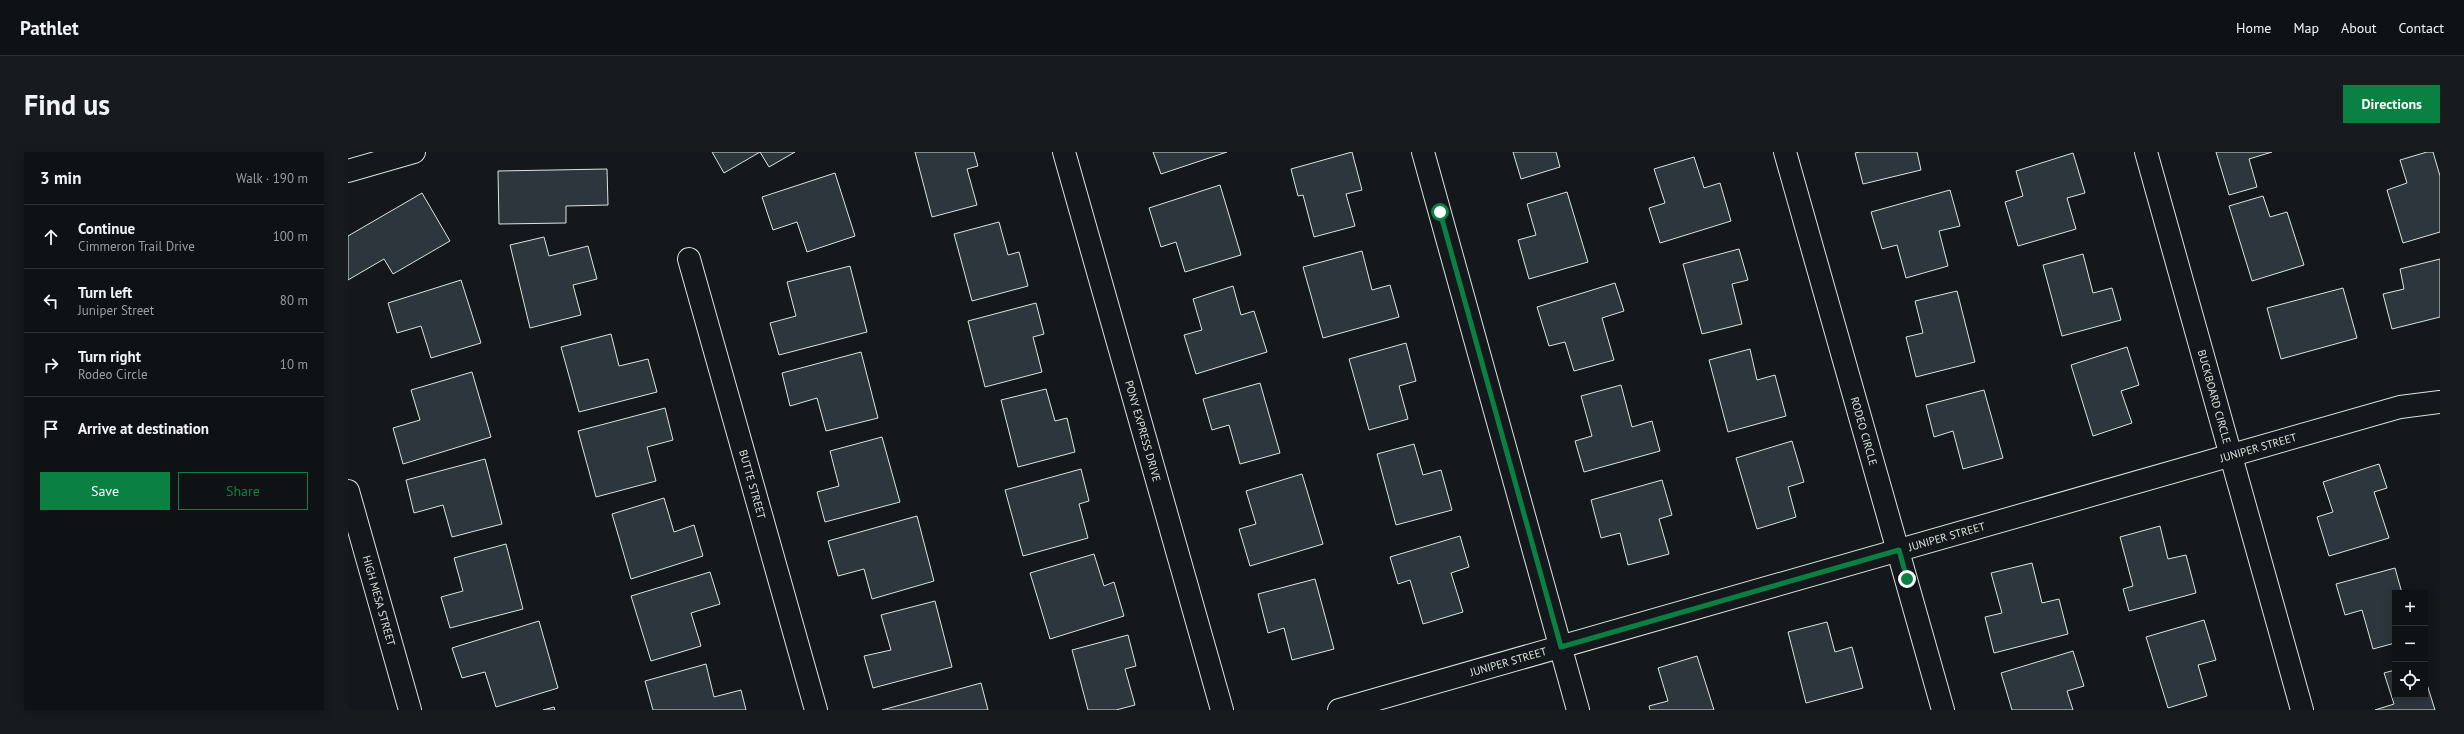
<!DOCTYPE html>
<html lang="en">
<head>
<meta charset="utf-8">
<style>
	:root { --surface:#0f1215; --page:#181b1e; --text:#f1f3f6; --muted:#9b9ea0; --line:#2f3234; --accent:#0b8043 }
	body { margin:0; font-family:"PT Sans",sans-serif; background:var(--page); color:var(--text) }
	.controls { position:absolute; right:12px; bottom:12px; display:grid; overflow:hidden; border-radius:0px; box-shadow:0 2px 10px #0003 }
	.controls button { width:36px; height:36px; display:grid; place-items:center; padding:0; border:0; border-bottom:1px solid var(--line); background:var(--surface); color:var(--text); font:20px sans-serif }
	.stop { position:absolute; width:12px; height:12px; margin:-9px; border:3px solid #0b8043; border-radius:50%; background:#fff }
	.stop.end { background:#0b8043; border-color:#fff; box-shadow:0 1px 4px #0008 }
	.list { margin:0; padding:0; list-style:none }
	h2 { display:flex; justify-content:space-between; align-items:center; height:52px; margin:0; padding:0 16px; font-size:17px }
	h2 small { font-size:13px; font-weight:400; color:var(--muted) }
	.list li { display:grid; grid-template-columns:26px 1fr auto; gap:12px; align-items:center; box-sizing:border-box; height:64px; padding:0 16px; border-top:1px solid var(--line) }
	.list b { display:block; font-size:15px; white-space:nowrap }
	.list p { margin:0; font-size:13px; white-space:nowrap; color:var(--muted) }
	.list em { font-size:13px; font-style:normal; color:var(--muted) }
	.actions { display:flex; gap:8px; padding:12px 16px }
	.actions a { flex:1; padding:9px 0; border:1px solid var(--accent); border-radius:0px; text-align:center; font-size:14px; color:var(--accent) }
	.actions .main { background:var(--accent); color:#fff }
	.icon { flex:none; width:22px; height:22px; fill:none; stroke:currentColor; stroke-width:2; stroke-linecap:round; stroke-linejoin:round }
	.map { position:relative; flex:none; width:2092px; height:558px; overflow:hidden; border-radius:0px }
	header { display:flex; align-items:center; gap:24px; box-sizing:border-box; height:56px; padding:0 20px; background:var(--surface); border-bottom:1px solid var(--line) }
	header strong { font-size:19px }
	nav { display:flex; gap:22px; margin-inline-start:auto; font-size:14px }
	.intro { display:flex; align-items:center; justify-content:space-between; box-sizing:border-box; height:96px; padding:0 24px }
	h1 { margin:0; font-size:28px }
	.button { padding:10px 18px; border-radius:0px; background:var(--accent); color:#fff; font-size:14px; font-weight:700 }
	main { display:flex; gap:24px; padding:0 24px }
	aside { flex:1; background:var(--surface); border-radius:0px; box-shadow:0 2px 10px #0003 }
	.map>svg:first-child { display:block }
</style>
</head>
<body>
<header>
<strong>Pathlet</strong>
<nav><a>Home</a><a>Map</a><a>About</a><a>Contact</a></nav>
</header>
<div class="intro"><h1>Find us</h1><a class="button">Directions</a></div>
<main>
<aside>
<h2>3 min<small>Walk · 190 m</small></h2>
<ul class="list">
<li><svg class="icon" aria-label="ahead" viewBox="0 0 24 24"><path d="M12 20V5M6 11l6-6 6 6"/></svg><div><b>Continue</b><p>Cimmeron Trail Drive</p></div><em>100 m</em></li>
<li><svg class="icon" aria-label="left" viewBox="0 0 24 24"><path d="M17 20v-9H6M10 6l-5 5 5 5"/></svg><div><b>Turn left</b><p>Juniper Street</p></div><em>80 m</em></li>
<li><svg class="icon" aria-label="right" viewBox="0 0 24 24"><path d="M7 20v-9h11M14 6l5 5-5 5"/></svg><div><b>Turn right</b><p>Rodeo Circle</p></div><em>10 m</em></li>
<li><svg class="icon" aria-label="arrive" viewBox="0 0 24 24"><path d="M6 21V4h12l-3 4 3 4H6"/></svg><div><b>Arrive at destination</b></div></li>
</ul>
<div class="actions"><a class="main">Save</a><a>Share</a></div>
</aside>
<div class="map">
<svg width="2092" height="558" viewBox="0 0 2092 558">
	<rect width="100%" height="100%" fill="#14181c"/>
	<!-- building -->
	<path fill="#2c363c" stroke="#d8e6dc" d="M364 0H412L376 21Z
		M412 0H447L421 15Z
		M567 0H626L630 14 619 17 629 53 584 65Z
		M805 0H879L813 22Z
		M1004 0 1014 38 998 42 1007 74 966 85 955 43 950 44 943 17Z
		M1165 0H1208L1212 15 1173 27Z
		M1512 0H1569L1573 18 1515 32 1507 1Z
		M1868 0H1924L1901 7 1909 35 1881 43Z
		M2079 0H2085L2092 24V80L2055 91 2039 38 2059 31 2052 8Z
		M1725 1 1737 41 1719 46 1728 77 1670 94 1657 50 1675 44 1668 19Z
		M1346 5 1356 36 1372 31 1383 69 1312 91 1301 56 1317 51 1306 17Z
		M259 17 260 53 218 54V71L151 72 150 19Z
		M487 21 507 84 459 100 449 70 425 78 414 45Z
		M872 33 893 103 837 120 828 90 813 95 801 56Z
		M1602 38 1612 74 1591 79 1600 114 1558 126 1549 93 1534 97 1523 60Z
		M1219 40 1240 110 1181 127 1170 88 1188 83 1179 52Z
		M74 41 102 89 45 122 36 107 0 128V84Z
		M1915 44 1922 65 1939 60 1956 113 1904 129 1881 54Z
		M651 70 660 103 671 100 680 134 624 149 606 82Z
		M196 85 201 104 240 94 249 127 225 133 233 163 182 176 162 93Z
		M1391 97 1400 128 1384 132 1394 172 1354 182 1335 112Z
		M1014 99 1024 138 1042 133 1051 165 975 186 955 115Z
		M1735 102 1745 141 1764 136 1773 168 1714 184 1695 113Z
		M2092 107V165L2044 177 2035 142 2056 137 2052 117Z
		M502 114 519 180 431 203 422 171 448 164 439 130Z
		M113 128 133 191 83 206 73 174 49 181 40 151Z
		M1267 131 1276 159 1254 166 1266 208 1226 219 1217 190 1201 194 1189 155Z
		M885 134 893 163 906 159 919 200 848 222 836 183 854 178 845 147Z
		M1995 136 2009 186 1933 207 1919 156Z
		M1609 139 1627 210 1568 225 1558 185 1575 181 1567 149Z
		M688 151 696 182 685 185 694 220 637 235 620 169Z
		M263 182 271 214 300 207 309 240 231 260 213 195Z
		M1058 191 1068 229 1051 234 1060 267 1021 278 1001 207Z
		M1779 195 1791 233 1773 239 1784 271 1745 284 1723 213Z
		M1402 197 1409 228 1427 223 1438 264 1380 280 1361 208Z
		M513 200 530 266 478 279 469 246 442 254 434 221Z
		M124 220 143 285 55 312 45 276 72 268 63 238Z
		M912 231 932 301 892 312 881 273 864 278 855 247Z
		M1273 233 1284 275 1304 269 1312 299 1236 320 1227 289 1244 284 1233 244Z
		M698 237 707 269 719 266 727 300 670 315 653 248Z
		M1636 238 1655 306 1615 317 1605 279 1586 285 1578 253Z
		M317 256 325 288 299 295 308 329 248 345 230 279Z
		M534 285 552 350 477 370 469 340 491 334 482 299Z
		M1444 289 1456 330 1440 335 1448 365 1409 377 1388 306Z
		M1066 292 1075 323 1093 318 1104 358 1048 373 1029 302Z
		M137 307 154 372 104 385 95 353 66 361 58 328Z
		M2031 312 2039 336 2026 340 2041 386 1981 404 1969 365 1985 360 1975 330Z
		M733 317 741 349 731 352 740 386 675 404 657 338Z
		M954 322 975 392 902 414 891 377 908 372 898 339Z
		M1314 328 1324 363 1311 367 1321 402 1280 413 1272 381 1253 386 1243 348Z
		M316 346 326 380 346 373 355 404 283 427 264 362Z
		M569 364 586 429 524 447 516 417 490 424 480 389Z
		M1812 374 1820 407 1838 403 1848 441 1781 459 1775 437 1785 434 1772 385Z
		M1112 384 1121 415 1103 421 1115 460 1075 472 1062 428 1050 432 1042 405Z
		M158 392 175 457 102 476 93 445 115 439 106 406Z
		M746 402 756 434 766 430 776 464 702 487 682 421Z
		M1684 411 1694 451 1711 447 1720 482 1646 501 1637 465 1654 461 1643 421Z
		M2047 416 2054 441H2047V491L2025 497 2014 458 1997 463 1988 432Z
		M362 420 372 452 343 461 353 494 303 509 283 444Z
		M967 427 986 497 944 508 936 476 920 481 910 442Z
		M587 449 604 515 525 536 516 504 543 498 533 463Z
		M1856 468 1868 508 1850 513 1859 544 1820 556 1798 485Z
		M191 469 210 536 148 555 137 520 114 526 104 496Z
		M1479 470 1487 500 1504 495 1515 536 1458 551 1440 480Z
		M780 483 788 514 777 517 787 553 768 558H740L724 498Z
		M1725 499 1736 534 1719 539 1725 558H1664L1653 521Z
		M1349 504 1366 558H1302L1301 554 1320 549 1310 516Z
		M358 512 366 545 393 538 398 558H305L297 529Z
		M2047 518V543H2077V526L2087 558H2027L2046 552 2036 521Z
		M633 531 640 558H534Z
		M206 555 207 558H195Z"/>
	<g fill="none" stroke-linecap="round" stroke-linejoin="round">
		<!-- minor casing -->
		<g stroke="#d8e6dc" stroke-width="24">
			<g id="minor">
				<path id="s1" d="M716 0 874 558"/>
				<path d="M1075 0 1230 558"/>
				<path id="s2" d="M1437 0 1595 558"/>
				<path id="s3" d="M1798 0 1954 558"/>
				<path d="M0 19 66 0"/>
				<path id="s4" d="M341 107 468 558"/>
				<path id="s5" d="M0 339 62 558"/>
				<path id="s6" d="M991 558 2052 255 2092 250"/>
			</g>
		</g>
		<!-- minor -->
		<use href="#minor" stroke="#14181c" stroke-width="22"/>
	</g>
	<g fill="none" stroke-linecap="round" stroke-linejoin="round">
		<!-- route -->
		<path stroke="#0b8043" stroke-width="5" d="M1092 60 1213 495 1551 398 1559 427"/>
	</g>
	<g text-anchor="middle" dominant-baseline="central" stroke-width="3" stroke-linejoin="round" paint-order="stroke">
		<!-- street labels -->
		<g font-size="11" fill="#d8e6dc" stroke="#14181c">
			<text stroke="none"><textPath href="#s3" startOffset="254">BUCKBOARD CIRCLE</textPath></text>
			<text stroke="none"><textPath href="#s1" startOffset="290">PONY EXPRESS DRIVE</textPath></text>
			<text stroke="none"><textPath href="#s2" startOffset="290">RODEO CIRCLE</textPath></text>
			<text stroke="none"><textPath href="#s6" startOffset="956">JUNIPER STREET</textPath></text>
			<text stroke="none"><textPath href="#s4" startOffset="234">BUTTE STREET</textPath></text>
			<text stroke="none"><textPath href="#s6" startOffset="632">JUNIPER STREET</textPath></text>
			<text stroke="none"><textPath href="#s5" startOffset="114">HIGH MESA STREET</textPath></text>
			<text stroke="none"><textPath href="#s6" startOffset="176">JUNIPER STREET</textPath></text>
		</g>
	</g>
</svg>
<div class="controls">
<button>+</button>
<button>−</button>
<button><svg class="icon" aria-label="locate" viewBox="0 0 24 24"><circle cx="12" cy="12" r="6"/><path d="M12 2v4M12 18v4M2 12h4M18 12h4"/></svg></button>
</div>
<div class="stop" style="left:1092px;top:60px"></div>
<div class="stop end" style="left:1559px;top:427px"></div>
</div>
</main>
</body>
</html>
